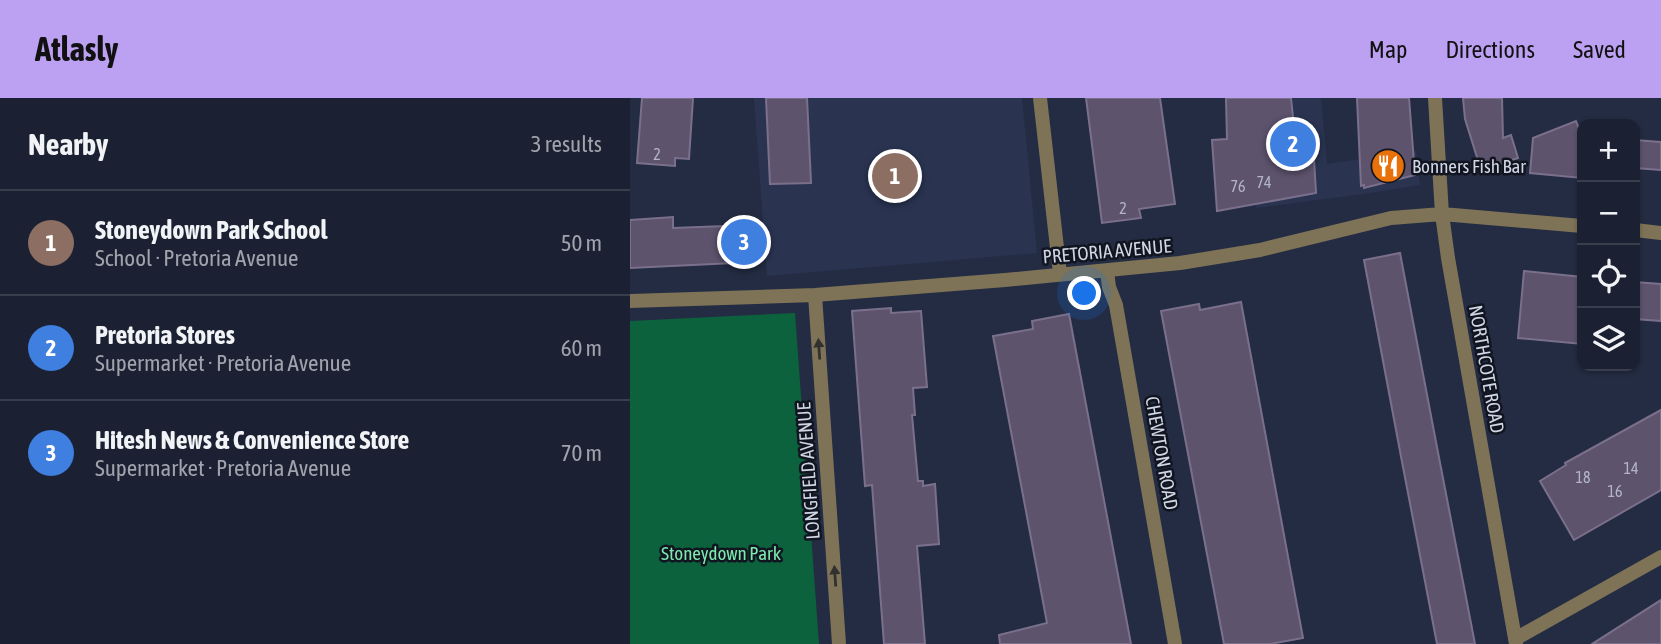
<!DOCTYPE html>
<html lang="en">
<head>
<meta charset="utf-8">
<style>
	:root { --surface:#1b2132; --page:#24293a; --text:#f1f3f6; --muted:#a0a3ac; --line:#393e4d; --accent:#bca0f2 }
	body { margin:0; font-family:"Asap Condensed",sans-serif; background:var(--page); color:var(--text) }
	.controls { position:absolute; right:21px; top:21px; display:grid; overflow:hidden; border-radius:14px; box-shadow:0 2px 5px #0004 }
	.controls button { width:63px; height:63px; display:grid; place-items:center; padding:0; border:0; border-bottom:2px solid var(--line); background:var(--surface); color:var(--text); font:35px sans-serif }
	.you { position:absolute; left:455px; top:196px; width:24px; height:24px; margin:-18px; border:5px solid #fff; border-radius:50%; background:#1a73e8; box-shadow:0 0 0 10px #1a73e833 }
	.badge { display:grid; place-items:center; width:46px; height:46px; border-radius:50%; background:var(--accent); color:#fff; font-size:23px; font-weight:700 }
	.pin { position:absolute; translate:-50% -50%; border:4px solid #fff; box-shadow:0 2px 7px #0006 }
	.list { margin:0; padding:0; list-style:none }
	h2 { display:flex; justify-content:space-between; align-items:center; height:91px; margin:0; padding:0 28px; font-size:30px }
	h2 small { font-size:23px; font-weight:400; color:var(--muted) }
	.list li { display:grid; grid-template-columns:46px 1fr auto; gap:21px; align-items:center; box-sizing:border-box; height:105px; padding:0 28px; border-top:2px solid var(--line) }
	.list b { display:block; font-size:26px; white-space:nowrap }
	.list p { margin:0; font-size:23px; white-space:nowrap; color:var(--muted) }
	.list em { font-size:23px; font-style:normal; color:var(--muted) }
	.icon { flex:none; width:38px; height:38px; fill:none; stroke:currentColor; stroke-width:2; stroke-linecap:round; stroke-linejoin:round }
	.map { position:relative; flex:none; width:1031px; height:546px; overflow:hidden }
	header { display:flex; align-items:center; gap:42px; box-sizing:border-box; height:98px; padding:0 35px; background:var(--accent); color:#111 }
	header strong { font-size:33px }
	nav { display:flex; gap:38px; margin-inline-start:auto; font-size:24px }
	main { display:flex }
	aside { flex:1; background:var(--surface) }
	.map>svg:first-child { display:block }
</style>
</head>
<body>
<header>
<strong>Atlasly</strong>
<nav><a>Map</a><a>Directions</a><a>Saved</a></nav>
</header>
<main>
<aside>
<h2>Nearby<small>3 results</small></h2>
<ul class="list">
<li><span class="badge" style="background:#8d6e63">1</span><div><b>Stoneydown Park School</b><p>School · Pretoria Avenue</p></div><em>50 m</em></li>
<li><span class="badge" style="background:#3f7fe0">2</span><div><b>Pretoria Stores</b><p>Supermarket · Pretoria Avenue</p></div><em>60 m</em></li>
<li><span class="badge" style="background:#3f7fe0">3</span><div><b>Hitesh News &amp; Convenience Store</b><p>Supermarket · Pretoria Avenue</p></div><em>70 m</em></li>
</ul>
</aside>
<div class="map">
<svg width="1031" height="546" viewBox="0 0 1031 546">
	<rect width="100%" height="100%" fill="#242c43"/>
	<!-- built -->
	<path fill="#2a3451" d="M124 0H392L407 155 137 178Z
		M616 0H691L697 66 786 53 790 87 740 95 626 110Z"/>
	<!-- green -->
	<path fill="#0b623d" d="M165 215 189 546H0V223Z"/>
	<!-- building -->
	<path fill="#5d536d" stroke="#7b708c" stroke-width="2" d="M12 0H63L59 61 45 60V68L7 65Z
		M136 0H177L181 85 140 86Z
		M456 0H530L545 106 509 111 511 120 472 125Z
		M596 0H661L664 29 682 28 686 95 587 113 582 42 597 41Z
		M727 0H779L785 77 734 90V87L731 88Z
		M833 0H872L873 40 881 37 888 60 851 72 835 21Z
		M946 23 952 39V80L900 75 903 40Z
		M1005 42 1031 44V72L1005 70Z
		M43 119V130L122 127 124 164 0 170V122Z
		M770 155 806 344 845 546H807L773 369 734 162Z
		M894 173 952 179V246L888 240Z
		M1005 184 1031 186V223L1005 221Z
		M611 204 673 540 640 546H594L531 213 569 206 570 212Z
		M261 210V215L291 213 297 289 283 290 285 317H282L288 383H293V388L305 386 309 446 287 448 295 546H254L242 387 235 388 222 213Z
		M439 216 501 546H370L369 537 417 525 363 238 403 231 402 223Z
		M1031 312V392L944 442 910 383 936 367 935 365Z
		M1031 502V546H962Z"/>
	<g fill="none" stroke-linecap="round" stroke-linejoin="round">
		<!-- minor -->
		<path stroke="#7e7356" stroke-width="14" d="M410 0 430 176
			M805 0 812 116 818 160 886 546
			M1005 132 1031 135
			M477 173 479 189 486 207 545 546
			M185 197 209 546
			M0 203 185 197 375 182 550 165 630 152 761 120 812 116 952 128
			M885 541 1031 459"/>
	</g>
	<!-- one-way arrows -->
	<defs><path id="oneway-solid" d="M-6-.8H1V-3.2L6.5 0L1 3.2V.8H-6Z" transform="scale(1.75)"/></defs>
	<g fill="#323130">
		<use href="#oneway-solid" transform="translate(189 251) rotate(-94)"/>
		<use href="#oneway-solid" transform="translate(205 478) rotate(-94)"/>
	</g>
	<!-- icons -->
	<defs>
		<g id="restaurant-disc" transform="scale(1.75)"><circle r="9.5" fill="#e8710a" stroke="#11151f"/><path d="M-5-6h1v4h1v-4h1v4h1v-4h1v5L-1.5 .5V6h-2V.5L-5-1ZM5-6V6H3V1.5H1.5Q1.5-4 5-6Z" fill="#fff"/></g>
	</defs>
	<g fill-rule="evenodd">
		<use href="#restaurant-disc" x="758" y="68"/>
	</g>
	<g text-anchor="middle" dominant-baseline="central" stroke-width="5" stroke-linejoin="round" paint-order="stroke">
		<!-- number labels -->
		<g font-size="16" fill="#b3b5c7">
			<text x="27" y="56">2</text>
			<text x="634" y="84">74</text>
			<text x="608" y="88">76</text>
			<text x="493" y="110">2</text>
			<text x="1001" y="370">14</text>
			<text x="953" y="379">18</text>
			<text x="985" y="393">16</text>
		</g>
		<!-- poi labels -->
		<g font-size="19" fill="#d0d6e5" stroke="#11151f" text-anchor="start">
			<text x="782" y="68">Bonners Fish Bar</text>
		</g>
		<!-- street labels -->
		<g font-size="19" fill="#d0d6e5" stroke="#11151f">
			<text transform="translate(477 153) rotate(-5)">PRETORIA AVENUE</text>
			<text transform="translate(857 271) rotate(80)">NORTHCOTE ROAD</text>
			<text transform="translate(532 355) rotate(80)">CHEWTON ROAD</text>
			<text transform="translate(178 373) rotate(-94)">LONGFIELD AVENUE</text>
		</g>
		<!-- park labels -->
		<g font-size="19" fill="#7ee9af" stroke="#11151f">
			<text x="91" y="455">Stoneydown Park</text>
		</g>
	</g>
</svg>
<div class="controls">
<button>+</button>
<button>−</button>
<button><svg class="icon" aria-label="locate" viewBox="0 0 24 24"><circle cx="12" cy="12" r="6"/><path d="M12 2v4M12 18v4M2 12h4M18 12h4"/></svg></button>
<button><svg class="icon" aria-label="layers" viewBox="0 0 24 24"><path d="M12 4l9 5-9 5-9-5zM3 14l9 5 9-5"/></svg></button>
</div>
<div class="you"></div>
<div class="pin badge" style="left:265px;top:78px;background:#8d6e63">1</div>
<div class="pin badge" style="left:663px;top:46px;background:#3f7fe0">2</div>
<div class="pin badge" style="left:114px;top:144px;background:#3f7fe0">3</div>
</div>
</main>
</body>
</html>
